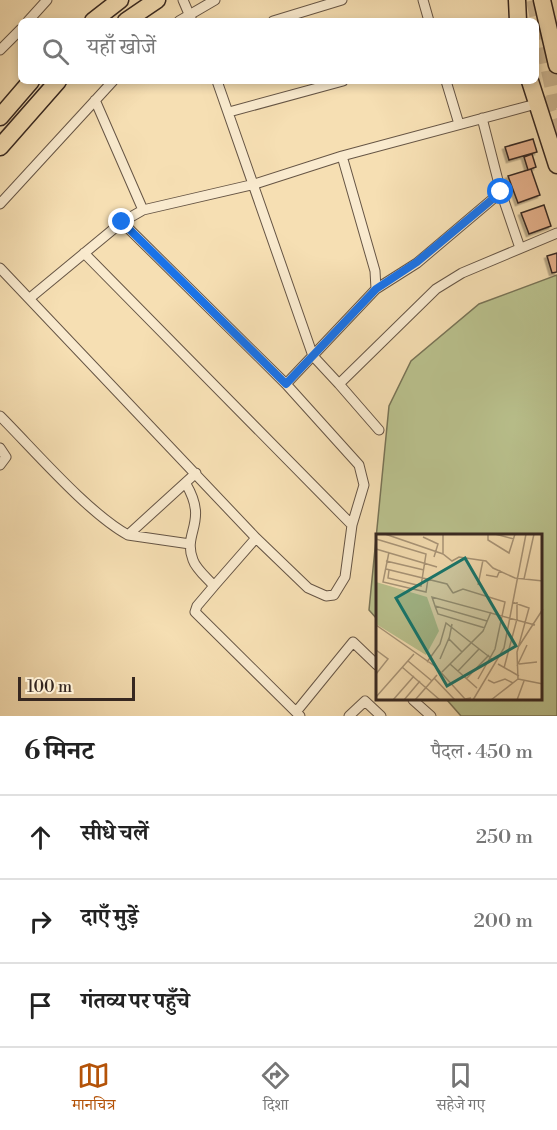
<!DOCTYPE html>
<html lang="hi">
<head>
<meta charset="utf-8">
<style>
	:root { --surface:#fff; --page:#f2f2f2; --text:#222; --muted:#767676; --line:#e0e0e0; --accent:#b45309 }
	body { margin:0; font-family:"Libre Bodoni","Noto Serif Devanagari",serif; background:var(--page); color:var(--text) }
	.scale { position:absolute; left:18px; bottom:15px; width:117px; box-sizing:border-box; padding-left:6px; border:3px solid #362720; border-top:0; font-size:16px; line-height:21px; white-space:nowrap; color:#362720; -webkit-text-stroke:4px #f9eace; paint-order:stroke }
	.stop { position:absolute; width:18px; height:18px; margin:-14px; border:4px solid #1a73e8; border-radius:50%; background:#fff }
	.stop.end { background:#1a73e8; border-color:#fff; box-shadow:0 2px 6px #0008 }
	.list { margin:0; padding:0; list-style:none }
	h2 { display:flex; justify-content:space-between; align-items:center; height:78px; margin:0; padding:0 24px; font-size:26px }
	h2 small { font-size:20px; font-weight:400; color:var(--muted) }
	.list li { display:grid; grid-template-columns:39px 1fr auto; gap:18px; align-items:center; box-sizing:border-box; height:84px; padding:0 24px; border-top:2px solid var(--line) }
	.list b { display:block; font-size:22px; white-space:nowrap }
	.list em { font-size:20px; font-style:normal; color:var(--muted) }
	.icon { flex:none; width:33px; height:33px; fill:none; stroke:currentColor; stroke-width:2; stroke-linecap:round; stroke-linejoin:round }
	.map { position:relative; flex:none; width:557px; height:716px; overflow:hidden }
	.search { position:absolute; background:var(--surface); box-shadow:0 3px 9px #0003; left:18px; right:18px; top:18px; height:66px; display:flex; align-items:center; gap:15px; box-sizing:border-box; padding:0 21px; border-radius:9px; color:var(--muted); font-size:22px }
	.sheet { height:330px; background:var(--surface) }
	nav { display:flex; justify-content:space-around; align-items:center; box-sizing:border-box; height:84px; border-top:2px solid var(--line); background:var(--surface); font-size:16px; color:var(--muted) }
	nav a { display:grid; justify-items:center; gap:3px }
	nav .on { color:var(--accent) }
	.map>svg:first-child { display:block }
</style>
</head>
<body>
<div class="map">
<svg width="557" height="716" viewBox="0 0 557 716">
	<defs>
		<filter id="shadow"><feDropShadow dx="-2.5" dy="2.5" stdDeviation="0" flood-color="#0004"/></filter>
	</defs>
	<rect width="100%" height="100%" fill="#f6dfb3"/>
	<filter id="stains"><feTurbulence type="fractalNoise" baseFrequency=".00333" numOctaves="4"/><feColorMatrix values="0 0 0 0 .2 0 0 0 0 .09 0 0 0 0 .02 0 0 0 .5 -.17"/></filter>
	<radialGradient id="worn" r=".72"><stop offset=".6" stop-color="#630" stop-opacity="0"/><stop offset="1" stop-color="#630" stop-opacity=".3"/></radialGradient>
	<!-- green -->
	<path fill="#bac28e" stroke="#787457" stroke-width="1.5" d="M557 275V716H461L447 700H540V536H377V619L369 610 389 406 411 361 479 304Z"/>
	<!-- building -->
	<path fill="#e7b28d" stroke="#362720" stroke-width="1.5" filter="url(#shadow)" d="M533 139 537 152 509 160 505 147Z
		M532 154 536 167 528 170 524 157Z
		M531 169 540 195 518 203 508 176Z
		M544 205 551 226 529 234 521 213Z
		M557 253V272L552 273 547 256Z"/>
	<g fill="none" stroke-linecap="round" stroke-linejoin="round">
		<!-- highway-tunnel -->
		<path stroke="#d0ba96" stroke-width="16" stroke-dasharray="16 8" stroke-linecap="butt" d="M534 0 557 108
			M544 97 557 136"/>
		<!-- street casing -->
		<g stroke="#665545" stroke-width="11">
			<path id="street" d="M183 0 192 21
				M423 0 429 21
				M28 21 47 0
				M179 21 215 0
				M273 21 342 0
				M0 50 21 29
				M217 81 313 356 339 384 436 289 462 273 557 233
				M446 81 459 124
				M95 100 143 210
				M229 112 343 81
				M482 118 501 192 520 248
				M0 204 113 81
				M122 222 286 384 359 465 364 485 352 525
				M0 268 256 538 308 588 326 596 334 595 345 577 352 525 84 253
				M376 289 417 263 501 192
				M30 298 122 222 143 210 255 184 342 156 536 104
				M286 384 376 289 375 271 342 156
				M339 384 379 430
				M0 416C34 450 88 513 128 535L190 544
				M0 448 6 457 0 465
				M186 484C209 523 182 532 193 560 196 569 207 578 214 586L197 606 195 612 300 716
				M128 535 196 473
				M214 586 256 538
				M413 700 431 716
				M296 712 353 642 377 665
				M349 716 365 701 381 716"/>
		</g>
		<!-- highway casing -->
		<g stroke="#362720" stroke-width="19">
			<path id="highway" d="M517 0 518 21
				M542 0 557 65
				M93 21 120 0
				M126 21 157 0
				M530 81 557 165
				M0 117 31 81
				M0 147 58 81"/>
		</g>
		<!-- street -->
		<use href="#street" stroke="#f9eace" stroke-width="9"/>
		<!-- highway -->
		<use href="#highway" stroke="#f6dfb3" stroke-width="16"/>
	</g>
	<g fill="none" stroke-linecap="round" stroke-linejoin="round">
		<!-- route -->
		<path stroke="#1a73e8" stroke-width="8" d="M122 222 286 384 376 289 417 262 501 192"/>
	</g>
	<!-- overview -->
	<g transform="translate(376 534)">
		<rect width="166" height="166" fill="#f6dfb3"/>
		<path d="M0 48 51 63 63 97 50 121 0 90Z" fill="#bac28e"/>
		<path fill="none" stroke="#a99578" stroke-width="1.5" d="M9 0 67 20 76 27 83 23 110 27 117 34 139 44 167 47M67 0V20M112 0V6L133 19 139 0M119 0 138 5M47 3 62 10 58 23M0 5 50 20 45 52 12 44 13 36M0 15 61 33M13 18 7 48 50 58 52 45M10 27 48 36M10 35 71 50 77 59M110 41 121 43 124 36M148 45 158 0M102 51 107 26M77 59 87 55 129 68 119 115 102 145M59 72 62 80 109 94M111 87 59 72 56 63 159 91M76 90 73 105 86 118M0 91 60 133 89 165 95 164M143 112 167 75M0 116 12 125 0 140M64 125 73 104M32 127 56 147M51 128 64 110 70 89 116 125M74 130 101 154M122 130 143 142M143 130 161 128M141 132 151 111M26 133 64 166M128 134 141 85V68M82 137 103 115M66 138 107 97 115 78M58 144 79 166M90 145 113 121M142 145 167 150M112 146 118 149 129 145 137 149M0 163 38 120M17 166 38 142M28 166 44 147M39 166 61 141M97 166 128 114 150 0M115 166 142 145 141 118 153 74 136 68M141 166 148 147"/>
		<path fill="#0f766e" fill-opacity="0.15" stroke="#0f766e" stroke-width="3" d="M89 24 140 112 71 152 20 64Z"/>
		<rect width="166" height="166" fill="none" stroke="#362720" stroke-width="3"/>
	</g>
	<rect width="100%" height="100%" filter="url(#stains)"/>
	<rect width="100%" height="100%" fill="url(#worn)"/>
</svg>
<div class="scale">100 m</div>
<div class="stop" style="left:501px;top:192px"></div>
<div class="stop end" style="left:122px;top:222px"></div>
<div class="search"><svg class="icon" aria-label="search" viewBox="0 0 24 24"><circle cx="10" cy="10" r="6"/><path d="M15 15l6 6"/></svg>यहाँ खोजें</div>
</div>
<section class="sheet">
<h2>6 मिनट<small>पैदल · 450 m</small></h2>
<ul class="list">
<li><svg class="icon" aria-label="ahead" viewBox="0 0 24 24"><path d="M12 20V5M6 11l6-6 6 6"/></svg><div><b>सीधे चलें</b></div><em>250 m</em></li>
<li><svg class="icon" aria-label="right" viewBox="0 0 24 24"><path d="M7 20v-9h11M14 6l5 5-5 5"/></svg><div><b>दाएँ मुड़ें</b></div><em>200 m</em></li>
<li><svg class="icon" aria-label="arrive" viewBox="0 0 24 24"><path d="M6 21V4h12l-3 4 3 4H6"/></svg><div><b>गंतव्य पर पहुँचे</b></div></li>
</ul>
</section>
<nav>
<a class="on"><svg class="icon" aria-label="map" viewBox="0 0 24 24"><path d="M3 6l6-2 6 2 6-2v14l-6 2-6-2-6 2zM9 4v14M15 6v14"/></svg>मानचित्र</a>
<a><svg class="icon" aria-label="directions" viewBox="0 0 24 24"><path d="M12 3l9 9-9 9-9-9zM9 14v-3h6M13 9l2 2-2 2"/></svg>दिशा</a>
<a><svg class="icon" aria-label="saved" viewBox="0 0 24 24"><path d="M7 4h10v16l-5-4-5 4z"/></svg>सहेजे गए</a>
</nav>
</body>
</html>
